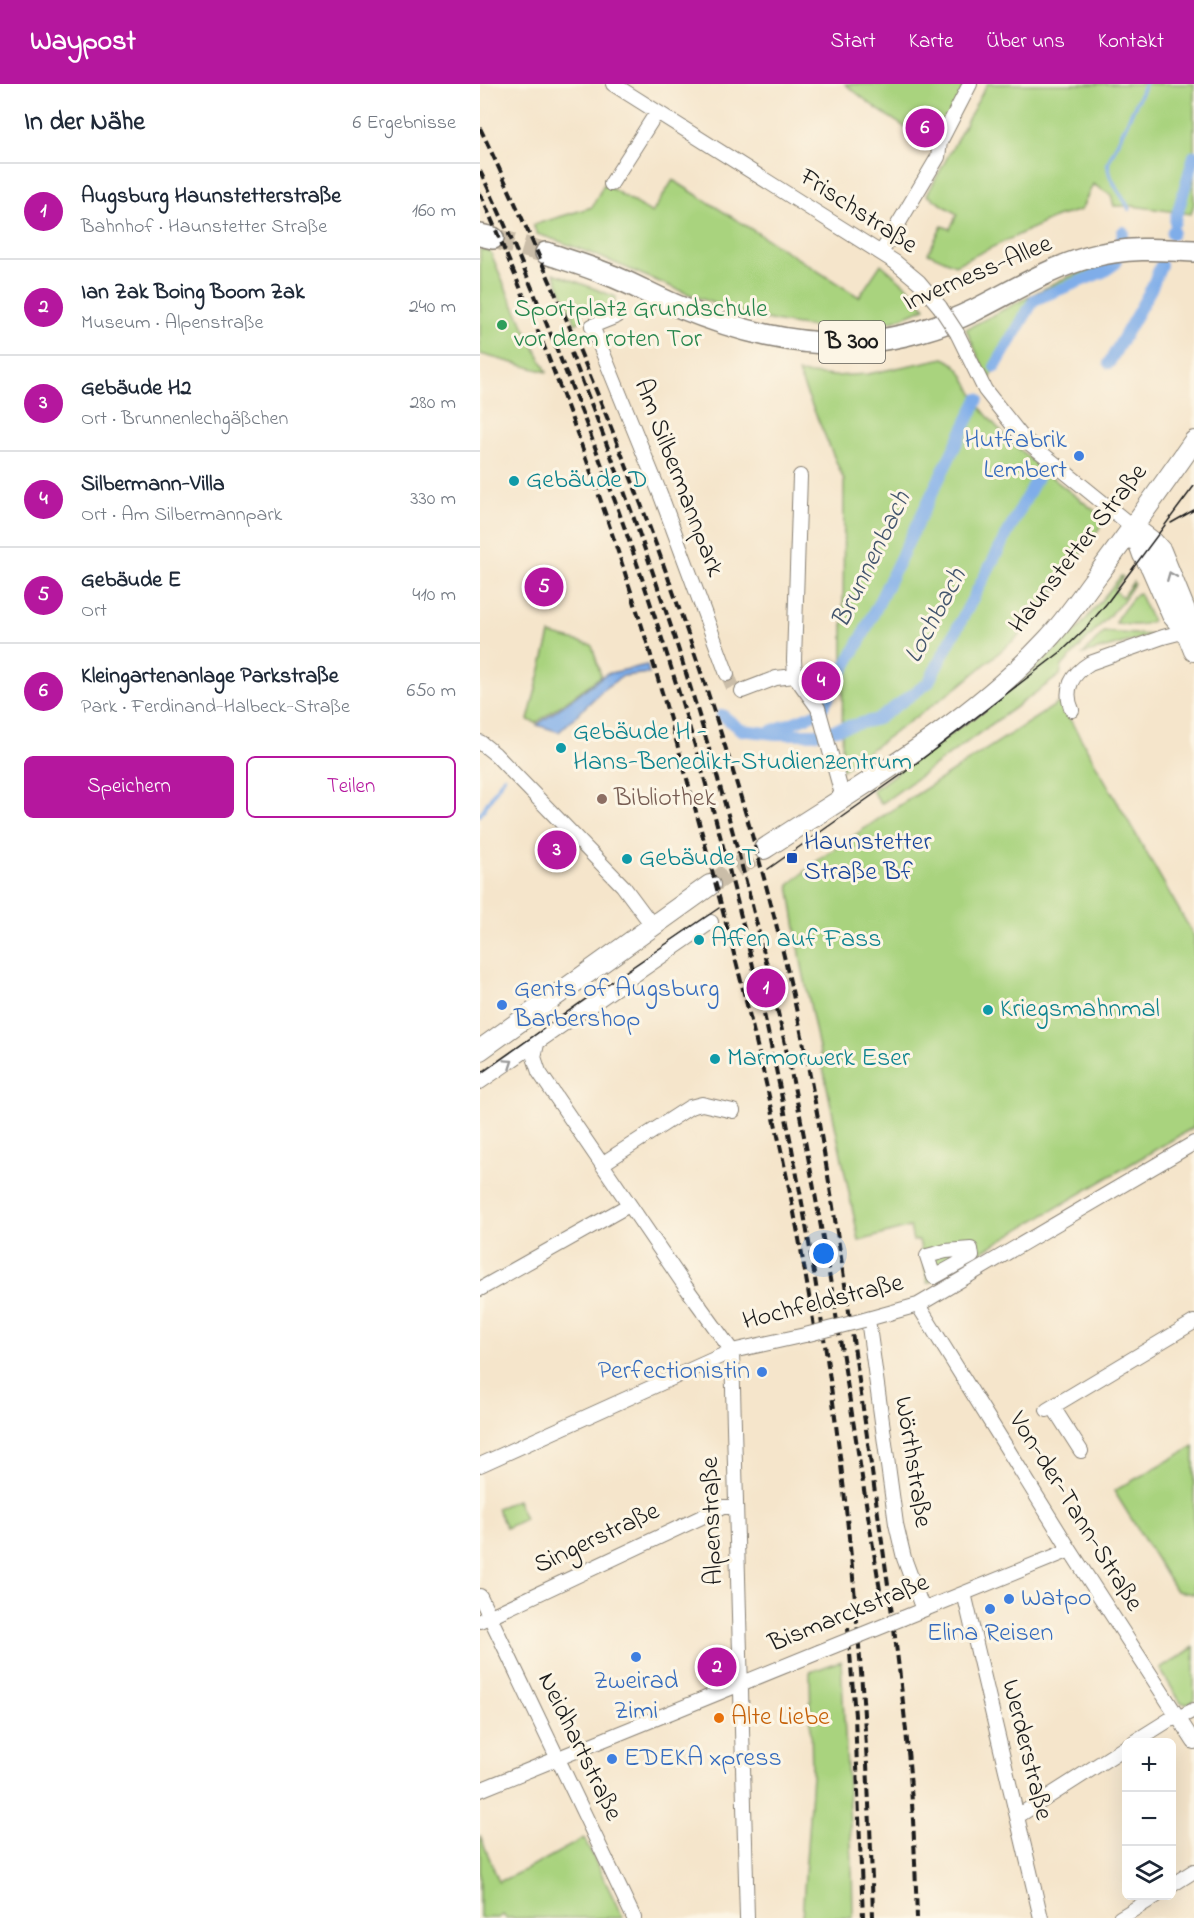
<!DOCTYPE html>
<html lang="de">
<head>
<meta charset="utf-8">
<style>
	:root { --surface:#fff; --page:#f2f2f3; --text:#1f2937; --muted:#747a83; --line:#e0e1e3; --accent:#b5179e }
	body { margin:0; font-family:"Indie Flower",sans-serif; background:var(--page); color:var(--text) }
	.controls { position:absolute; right:18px; bottom:18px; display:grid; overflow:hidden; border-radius:9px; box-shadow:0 6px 24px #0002 }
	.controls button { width:54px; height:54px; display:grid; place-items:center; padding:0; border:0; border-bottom:2px solid var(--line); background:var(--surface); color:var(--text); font:30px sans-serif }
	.you { position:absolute; left:344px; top:1170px; width:21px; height:21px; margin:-15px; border:4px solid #fff; border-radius:50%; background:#1a73e8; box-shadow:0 0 0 9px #1a73e833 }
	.badge { display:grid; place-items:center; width:39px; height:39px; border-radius:50%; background:var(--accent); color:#fff; font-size:20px; font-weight:700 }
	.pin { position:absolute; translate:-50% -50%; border:3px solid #fff; box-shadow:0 2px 6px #0006 }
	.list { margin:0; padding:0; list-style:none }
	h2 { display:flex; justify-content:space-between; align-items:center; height:78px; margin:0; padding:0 24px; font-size:26px }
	h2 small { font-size:20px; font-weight:400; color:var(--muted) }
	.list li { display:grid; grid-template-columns:39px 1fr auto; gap:18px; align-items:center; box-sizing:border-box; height:96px; padding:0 24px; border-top:2px solid var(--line) }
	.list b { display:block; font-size:22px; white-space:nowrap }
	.list p { margin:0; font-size:20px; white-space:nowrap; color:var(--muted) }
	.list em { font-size:20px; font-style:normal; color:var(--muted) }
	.actions { display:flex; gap:12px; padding:18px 24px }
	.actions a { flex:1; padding:14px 0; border:2px solid var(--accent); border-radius:9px; text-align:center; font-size:21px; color:var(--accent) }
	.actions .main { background:var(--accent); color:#fff }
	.icon { flex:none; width:33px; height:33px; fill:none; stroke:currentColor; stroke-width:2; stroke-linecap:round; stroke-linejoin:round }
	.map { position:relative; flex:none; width:714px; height:1834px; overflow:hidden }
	header { display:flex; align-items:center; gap:36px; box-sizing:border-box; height:84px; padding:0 30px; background:var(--accent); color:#fff }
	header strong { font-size:28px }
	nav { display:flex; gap:33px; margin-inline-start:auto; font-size:21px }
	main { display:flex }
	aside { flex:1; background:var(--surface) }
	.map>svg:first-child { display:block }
</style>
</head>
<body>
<header>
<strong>Waypost</strong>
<nav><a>Start</a><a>Karte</a><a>Über uns</a><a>Kontakt</a></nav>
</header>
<main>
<aside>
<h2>In der Nähe<small>6 Ergebnisse</small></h2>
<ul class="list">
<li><span class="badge">1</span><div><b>Augsburg Haunstetterstraße</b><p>Bahnhof · Haunstetter Straße</p></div><em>160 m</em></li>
<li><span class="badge">2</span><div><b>Ian Zak Boing Boom Zak</b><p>Museum · Alpenstraße</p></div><em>240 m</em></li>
<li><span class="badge">3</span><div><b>Gebäude H2</b><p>Ort · Brunnenlechgäßchen</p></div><em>280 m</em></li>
<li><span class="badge">4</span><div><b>Silbermann-Villa</b><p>Ort · Am Silbermannpark</p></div><em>330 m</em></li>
<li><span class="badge">5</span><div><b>Gebäude E</b><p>Ort</p></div><em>410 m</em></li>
<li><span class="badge">6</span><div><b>Kleingartenanlage Parkstraße</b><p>Park · Ferdinand-Halbeck-Straße</p></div><em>650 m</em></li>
</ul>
<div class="actions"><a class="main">Speichern</a><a>Teilen</a></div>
</aside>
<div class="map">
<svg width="714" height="1834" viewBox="0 0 714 1834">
	<rect width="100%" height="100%" fill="#fcf5e5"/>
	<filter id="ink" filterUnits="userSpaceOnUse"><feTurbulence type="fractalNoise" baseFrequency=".0167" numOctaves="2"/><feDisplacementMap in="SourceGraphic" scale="12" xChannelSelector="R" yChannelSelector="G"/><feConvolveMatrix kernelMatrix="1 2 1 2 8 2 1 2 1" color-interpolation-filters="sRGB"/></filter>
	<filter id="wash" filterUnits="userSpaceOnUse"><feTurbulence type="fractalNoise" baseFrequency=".008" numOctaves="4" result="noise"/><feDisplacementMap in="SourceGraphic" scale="24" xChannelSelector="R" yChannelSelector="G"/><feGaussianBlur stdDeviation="1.35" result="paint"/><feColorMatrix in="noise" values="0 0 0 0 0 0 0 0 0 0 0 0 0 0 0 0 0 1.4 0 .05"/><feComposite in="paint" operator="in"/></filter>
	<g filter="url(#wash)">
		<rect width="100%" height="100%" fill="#f5e5cb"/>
		<!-- green -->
		<path fill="#a9d37e" stroke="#62784d" stroke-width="1.5" d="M365 0H487L455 63 397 25Z
			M507 0H714V120L711 130 653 122H634L631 111 613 100 601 126 576 133 475 181 448 169 462 142 470 145 477 130 447 111Z
			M193 96 379 213 401 180 430 205 445 224C435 228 425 233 415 236 288 270 174 185 57 150L53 141 112 123 124 100 172 129Z
			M0 165 10 167 29 212 67 288 0 270Z
			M636 179 623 188 554 216 509 296 486 245 581 196 607 186Z
			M74 189 136 213 133 225 122 229 118 220 101 227 103 235 96 240Z
			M464 274C487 283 489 310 504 328 536 367 579 400 619 430L622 435V441L560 526 541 550 479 602 362 686 364 396 318 289 355 292 388 290Z
			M641 492 643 493 634 506 642 513 653 498 654 500 642 518 582 582 580 591 401 720 392 707 545 593 598 545Z
			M659 509 672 537C663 543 647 541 636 539L637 534 656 510Z
			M624 548 673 551 603 570Z
			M70 550 112 561 121 592 56 639 48 636Z
			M580 618 714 852V1043L448 1199 439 1156 433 1157 430 1143 379 1157 322 882 309 801 337 777 403 732Z
			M714 1362V1510L696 1507 634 1407Z
			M37 1416 45 1435 26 1444 17 1424Z
			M714 1563V1617L708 1620 701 1619 680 1585Z
			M361 1577 372 1778 373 1834H322L332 1691 330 1588Z
			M0 1751 19 1798 57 1780 104 1754 143 1834H26L23 1831 18 1834H0Z"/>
		<!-- water -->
		<path fill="#7fade9" stroke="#4e6482" stroke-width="1.5" d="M167 581 169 589 143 592 125 604 79 648 57 641 126 590Z"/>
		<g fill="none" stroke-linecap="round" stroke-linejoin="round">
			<!-- stream -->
			<path stroke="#7fade9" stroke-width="4" d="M649 125C642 109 628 97 628 79L665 0
				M0 731 24 693"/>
			<!-- canal -->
			<path stroke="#7fade9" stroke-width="12" d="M698 127 714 72
				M695 138 696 132
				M692 150 693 147
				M642 153 643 148
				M629 279 671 205 681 181
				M515 283 554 216 623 188 636 179
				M242 631 261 646 296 650H336L398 635 448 599 561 386
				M291 647 340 628 383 551 498 315"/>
		</g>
	</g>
	<g filter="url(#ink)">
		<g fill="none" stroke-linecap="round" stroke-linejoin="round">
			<!-- street-tunnel -->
			<path stroke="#cabda8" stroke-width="14" stroke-dasharray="14 7" stroke-linecap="butt" d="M247 590 253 603 262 607"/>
			<!-- secondary-tunnel -->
			<path stroke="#cabda8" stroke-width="20" stroke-dasharray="20 10" stroke-linecap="butt" d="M230 801 284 765"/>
			<!-- primary-tunnel -->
			<path stroke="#cabda8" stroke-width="21" stroke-dasharray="21 10" stroke-linecap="butt" d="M13 154 66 169"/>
			<!-- street casing -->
			<g stroke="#888074" stroke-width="16">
				<path id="street" d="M133 0 415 178 439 198 460 223
					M131 100 177 28
					M401 169 458 73 460 58 490 0
					M137 232 112 242 181 412 247 590
					M477 249 505 306 543 354 653 443
					M320 392 314 576 315 592 338 624 363 714
					M262 607 296 594 315 592
					M592 626C583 605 592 590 610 579L683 553 706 547
					M0 658 15 670 143 802 172 841
					M57 960 54 973 59 988 205 1202 252 1267 267 1834
					M0 998 231 838
					M122 1080 210 1023 222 1020 253 1027
					M491 1165 492 1172 454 1193 447 1172 466 1167Z
					M0 1205 149 1121
					M438 1221 590 1466 714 1658
					M388 1235 416 1440 424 1474 443 1526
					M384 1236 438 1221 714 1059
					M573 1323 601 1367
					M567 1326 714 1238
					M0 1381 252 1267 325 1251
					M484 1509 561 1834
					M0 1512 154 1834
					M423 1534 590 1466
					M0 1537 243 1423H256
					M654 1658 689 1636 698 1634 714 1626
					M0 1706 339 1568
					M538 1732 646 1663
					M692 1801 714 1787
					M640 1834 676 1812"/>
			</g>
			<!-- secondary casing -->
			<g stroke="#888074" stroke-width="22">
				<path id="secondary" d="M653 443 673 458 681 467 705 526 706 547 714 567
					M653 443 663 471 671 483 692 531 704 545
					M284 765C380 702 490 640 568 555 585 537 599 516 613 497 648 451 681 404 714 357
					M0 966 230 801"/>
			</g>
			<!-- primary casing -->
			<g stroke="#888074" stroke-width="24">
				<path id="primary" d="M0 151 13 154
					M66 169C87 176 107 182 127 190 151 199 173 212 197 222 255 246 318 264 382 258 420 255 461 243 495 226 533 207 569 184 610 173 645 163 679 165 714 167"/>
			</g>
			<!-- street -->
			<use href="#street" stroke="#fff" stroke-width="14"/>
			<!-- secondary -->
			<use href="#secondary" stroke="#fff" stroke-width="20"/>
			<!-- primary -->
			<use href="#primary" stroke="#fff" stroke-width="21"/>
			<!-- tram -->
			<path stroke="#1c1c1c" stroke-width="1.5" d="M691 439 714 426
				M288 785 424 689 582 567 605 545 627 519 714 402
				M0 990 114 909 239 824"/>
			<!-- rail -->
			<path stroke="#1c1c1c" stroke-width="4" stroke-dasharray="9 4.5" stroke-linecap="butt" d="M0 44C79 210 149 379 209 553 248 667 284 783 311 902 345 1050 365 1201 387 1352 401 1454 417 1555 427 1657 433 1716 435 1775 437 1834
				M0 87C38 166 70 248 102 329 288 809 381 1320 393 1834
				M0 109C42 206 82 303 116 403 159 526 196 652 230 779 271 932 310 1086 334 1243
				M91 269C183 497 256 733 308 974 346 1150 371 1328 400 1506
				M368 1544 375 1632 383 1834"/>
			<!-- street-bridge casing -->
			<g stroke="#888074" stroke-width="16" stroke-linecap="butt">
				<path id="street-bridge" d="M460 223 477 249
					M325 1251 384 1236
					M339 1568 423 1534"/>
			</g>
			<!-- street-bridge -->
			<use href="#street-bridge" stroke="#fff" stroke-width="14"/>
		</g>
		<!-- one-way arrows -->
		<defs><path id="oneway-chevron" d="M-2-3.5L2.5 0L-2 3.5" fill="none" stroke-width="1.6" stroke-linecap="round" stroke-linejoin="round" transform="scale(1.5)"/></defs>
		<g stroke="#999">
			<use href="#oneway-chevron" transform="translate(691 492) rotate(-112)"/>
			<use href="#oneway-chevron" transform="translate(29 979) rotate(-34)"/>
		</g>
	</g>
	<!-- markers -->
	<circle fill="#2e9e5b" stroke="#fcf5e5" stroke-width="2" cx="22" cy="241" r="6"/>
	<g fill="#3f7fe0" stroke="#fcf5e5" stroke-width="2">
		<circle cx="599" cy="372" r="6"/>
		<circle cx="22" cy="921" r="6"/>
		<circle cx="282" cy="1288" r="6"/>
		<circle cx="529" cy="1515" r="6"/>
		<circle cx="510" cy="1525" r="6"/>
		<circle cx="156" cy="1573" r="6"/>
		<circle cx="132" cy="1675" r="6"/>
	</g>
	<g fill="#0f9aa8" stroke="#fcf5e5" stroke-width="2">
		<circle cx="34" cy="397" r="6"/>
		<circle cx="81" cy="664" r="6"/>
		<circle cx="147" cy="775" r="6"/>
		<circle cx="219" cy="856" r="6"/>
		<circle cx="508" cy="926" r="6"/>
		<circle cx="235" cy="975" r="6"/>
	</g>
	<circle fill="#8d6e63" stroke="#fcf5e5" stroke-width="2" cx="122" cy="715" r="6"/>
	<rect fill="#1a4fb4" stroke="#fcf5e5" stroke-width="2" x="306" y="768" width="12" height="12" rx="3"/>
	<circle fill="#e8710a" stroke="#fcf5e5" stroke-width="2" cx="239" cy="1634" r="6"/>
	<g text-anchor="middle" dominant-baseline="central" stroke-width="6" stroke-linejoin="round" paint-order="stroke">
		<!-- shield labels -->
		<rect fill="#fcf5e5" stroke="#5f5d58" stroke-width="1.5" x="339" y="237" width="66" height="42" rx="4.5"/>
		<g font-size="24" font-weight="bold" fill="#1c1c1c">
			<text x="372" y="258">B 300</text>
		</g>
		<!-- street labels -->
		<g font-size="26" fill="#1c1c1c" stroke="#fcf5e5">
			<text transform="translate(378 128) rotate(33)">Frischstraße</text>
			<text transform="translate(498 190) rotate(-23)">Inverness-Allee</text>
			<text transform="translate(198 394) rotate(69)">Am Silbermannpark</text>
			<text transform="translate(599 465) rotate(-52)">Haunstetter Straße</text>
			<text transform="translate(343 1219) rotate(-14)">Hochfeldstraße</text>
			<text transform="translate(432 1378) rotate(81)">Wörthstraße</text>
			<text transform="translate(595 1428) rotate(58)">Von-der-Tann-Straße</text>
			<text transform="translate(233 1437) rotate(-92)">Alpenstraße</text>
			<text transform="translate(117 1455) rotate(-25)">Singerstraße</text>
			<text transform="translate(369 1530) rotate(-22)">Bismarckstraße</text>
			<text transform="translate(99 1663) rotate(64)">Neidhartstraße</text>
			<text transform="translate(546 1666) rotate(76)">Werderstraße</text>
		</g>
		<!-- leisure labels -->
		<g font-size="26" fill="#27864d" stroke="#fcf5e5" text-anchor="start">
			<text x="34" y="226">Sportplatz Grundschule<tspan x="34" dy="30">vor dem roten Tor</tspan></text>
		</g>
		<!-- shop labels -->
		<g font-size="26" fill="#366cbe" stroke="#fcf5e5" text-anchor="start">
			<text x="587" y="357" text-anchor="end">Hutfabrik<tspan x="587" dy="30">Lembert</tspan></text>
			<text x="34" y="906">Gents of Augsburg<tspan x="34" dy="30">Barbershop</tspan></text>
			<text x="270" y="1288" text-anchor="end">Perfectionistin</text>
			<text x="541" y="1515">Watpo</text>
			<text x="510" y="1550" text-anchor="middle">Elina Reisen</text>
			<text x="156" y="1598" text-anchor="middle">Zweirad<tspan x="156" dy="30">Zimi</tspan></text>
			<text x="144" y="1675">EDEKA xpress</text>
		</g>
		<!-- culture labels -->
		<g font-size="26" fill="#0d838f" stroke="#fcf5e5" text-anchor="start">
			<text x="46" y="397">Gebäude D</text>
			<text x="93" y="649">Gebäude H -<tspan x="93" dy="30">Hans-Benedikt-Studienzentrum</tspan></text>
			<text x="159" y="775">Gebäude T</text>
			<text x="231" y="856">Affen auf Fass</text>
			<text x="520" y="926">Kriegsmahnmal</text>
			<text x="247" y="975">Marmorwerk Eser</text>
		</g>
		<!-- education labels -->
		<g font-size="26" fill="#785e54" stroke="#fcf5e5" text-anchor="start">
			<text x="134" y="715">Bibliothek</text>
		</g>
		<!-- transit labels -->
		<g font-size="26" fill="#164399" stroke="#fcf5e5" text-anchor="start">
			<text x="324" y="759">Haunstetter<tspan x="324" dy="30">Straße Bf</tspan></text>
		</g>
		<!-- food labels -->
		<g font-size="26" fill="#c56008" stroke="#fcf5e5" text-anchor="start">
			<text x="251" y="1634">Alte Liebe</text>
		</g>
		<!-- water labels -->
		<g font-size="27" font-style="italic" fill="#44566e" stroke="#fcf5e5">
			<text transform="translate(392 476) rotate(-64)">Brunnenbach</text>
			<text transform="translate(456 532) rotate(-62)">Lochbach</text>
		</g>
	</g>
</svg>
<div class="controls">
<button>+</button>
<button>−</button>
<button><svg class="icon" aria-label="layers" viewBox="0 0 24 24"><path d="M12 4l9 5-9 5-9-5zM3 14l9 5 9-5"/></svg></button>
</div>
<div class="you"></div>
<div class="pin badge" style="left:286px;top:904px">1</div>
<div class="pin badge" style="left:237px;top:1583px">2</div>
<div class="pin badge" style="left:77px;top:766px">3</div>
<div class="pin badge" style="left:341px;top:597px">4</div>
<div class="pin badge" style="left:64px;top:503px">5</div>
<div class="pin badge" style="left:445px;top:44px">6</div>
</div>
</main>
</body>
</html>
